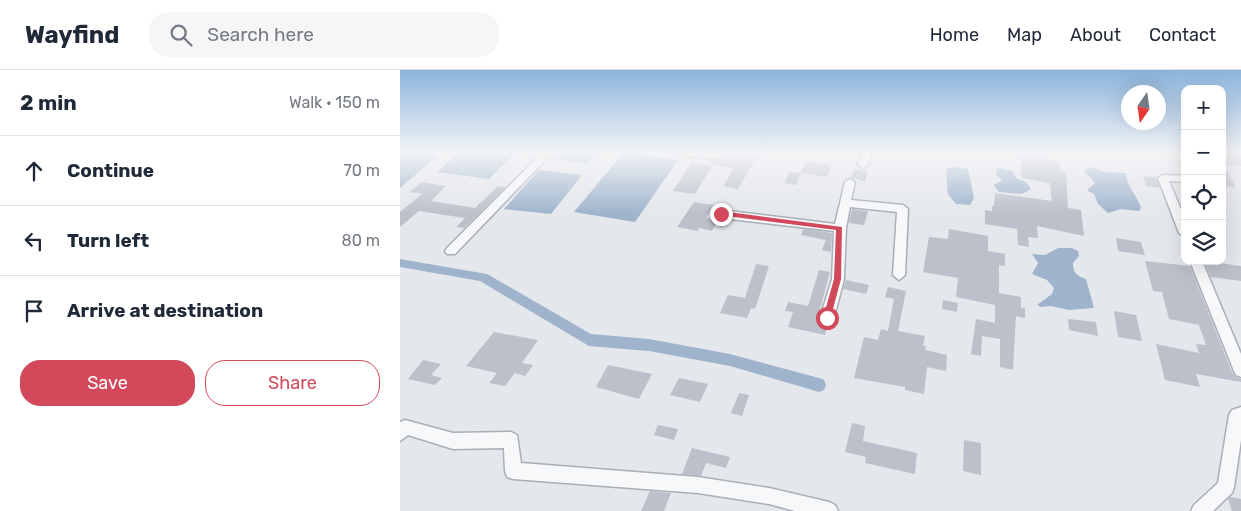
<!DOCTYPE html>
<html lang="en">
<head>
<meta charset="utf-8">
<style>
	:root { --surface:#fff; --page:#f6f6f7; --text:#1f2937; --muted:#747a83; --line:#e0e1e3; --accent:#d1495b }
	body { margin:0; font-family:Rubik,sans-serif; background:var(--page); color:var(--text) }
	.controls { position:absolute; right:15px; top:15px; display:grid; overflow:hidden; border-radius:10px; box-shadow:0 5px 20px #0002 }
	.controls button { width:45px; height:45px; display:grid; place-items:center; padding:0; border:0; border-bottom:1px solid var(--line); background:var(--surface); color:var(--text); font:25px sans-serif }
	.compass { position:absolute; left:721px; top:15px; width:45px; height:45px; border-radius:50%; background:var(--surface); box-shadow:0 5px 20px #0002; rotate:193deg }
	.stop { position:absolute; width:15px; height:15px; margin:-11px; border:4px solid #d1495b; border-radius:50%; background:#fff }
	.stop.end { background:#d1495b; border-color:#fff; box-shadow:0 1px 5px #0008 }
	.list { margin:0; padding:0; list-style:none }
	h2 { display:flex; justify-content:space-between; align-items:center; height:65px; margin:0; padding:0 20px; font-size:21px }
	h2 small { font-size:16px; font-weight:400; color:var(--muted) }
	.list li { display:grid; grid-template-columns:32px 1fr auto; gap:15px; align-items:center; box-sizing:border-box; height:70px; padding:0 20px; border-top:1px solid var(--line) }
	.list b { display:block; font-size:19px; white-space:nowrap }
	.list em { font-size:16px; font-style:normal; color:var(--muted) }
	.actions { display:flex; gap:10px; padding:15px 20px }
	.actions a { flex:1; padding:11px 0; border:1px solid var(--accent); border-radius:20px; text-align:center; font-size:18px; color:var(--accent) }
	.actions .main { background:var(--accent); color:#fff }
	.icon { flex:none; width:28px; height:28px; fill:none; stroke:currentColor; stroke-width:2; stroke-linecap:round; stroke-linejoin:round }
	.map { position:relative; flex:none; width:841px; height:441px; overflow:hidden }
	header { display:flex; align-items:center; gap:30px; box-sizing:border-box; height:70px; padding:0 25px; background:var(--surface); border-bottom:1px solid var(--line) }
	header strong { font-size:24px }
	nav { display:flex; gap:28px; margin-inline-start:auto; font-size:18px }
	.search { width:350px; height:45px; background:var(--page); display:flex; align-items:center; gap:12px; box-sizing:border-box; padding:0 18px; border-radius:20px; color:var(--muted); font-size:19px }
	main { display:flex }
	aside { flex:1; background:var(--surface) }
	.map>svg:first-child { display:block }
</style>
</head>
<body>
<header>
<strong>Wayfind</strong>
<div class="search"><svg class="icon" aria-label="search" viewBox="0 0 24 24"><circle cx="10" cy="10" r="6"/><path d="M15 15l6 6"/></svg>Search here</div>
<nav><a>Home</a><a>Map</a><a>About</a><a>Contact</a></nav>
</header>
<main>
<aside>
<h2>2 min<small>Walk · 150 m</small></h2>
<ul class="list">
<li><svg class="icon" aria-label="ahead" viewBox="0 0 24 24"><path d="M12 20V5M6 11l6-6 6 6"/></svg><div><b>Continue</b></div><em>70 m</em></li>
<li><svg class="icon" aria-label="left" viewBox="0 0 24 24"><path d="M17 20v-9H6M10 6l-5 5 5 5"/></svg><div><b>Turn left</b></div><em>80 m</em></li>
<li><svg class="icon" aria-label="arrive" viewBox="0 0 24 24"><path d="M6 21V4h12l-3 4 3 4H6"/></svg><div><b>Arrive at destination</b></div></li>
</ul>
<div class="actions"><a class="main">Save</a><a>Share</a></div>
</aside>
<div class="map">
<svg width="841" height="441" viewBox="0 0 841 441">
	<rect width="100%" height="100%" fill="#e4e7ec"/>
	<!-- water -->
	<path fill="#9fb4cc" d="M0 82 40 84 0 118Z
		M60 82H116L89 109 37 102Z
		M163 82H196L188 93 157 90Z
		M224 82 278 90 235 152 174 142Z
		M556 97 568 99 574 128 570 135 556 134 548 124 546 99Z
		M691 97 705 102 726 103C726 115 737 125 741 138L739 141 721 139 708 143 698 134 694 124 688 121V119L695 113 684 101Z
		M597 98 613 101 616 108 626 112 631 119 622 124 599 122 593 115 602 111 596 104Z
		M139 100 182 105 151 144 104 139Z
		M658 178H672L678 181 679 186 673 193C673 203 677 206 686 209L694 238 669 240 651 236 641 237 637 235 652 224 654 218 647 210 632 204 638 193 632 184 645 185Z"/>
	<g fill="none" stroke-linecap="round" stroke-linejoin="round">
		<!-- canal -->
		<path fill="#9fb4cc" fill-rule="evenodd" d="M0 189 87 204 191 264 249 269 330 284 419 308 424 310 426 315 424 320 419 322 330 296 249 281 189 276 80 211 0 197Z"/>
	</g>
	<!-- building -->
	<path fill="#bbc0ca" d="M822 82H841V96L824 95 835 117 822 116Z
		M321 83 356 88 338 119 324 116 333 98 309 94 312 90 323 88Z
		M621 86 659 91 661 101 666 102 668 138 681 140 684 166 637 156 638 168 628 167 629 177 618 175 617 159 585 154V140L592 141V136H594L595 123 652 131 650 113 621 108Z
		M406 91 431 95 427 107 401 103Z
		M291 93 312 96 295 124 273 121Z
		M454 99 468 101 465 112 451 107Z
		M389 102 401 103 396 115 384 113Z
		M743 106 756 107 760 118 746 116Z
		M22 112 46 116 31 131 75 138 98 116 106 117 64 158 56 157 65 148 19 141 0 157V142L22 124 10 122Z
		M294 132 313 135 306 148 318 150 312 161 299 158 298 161 277 157Z
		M452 139 468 141 464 155 449 153Z
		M403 159 432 163 431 182 422 180 426 170 401 165Z
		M549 159 588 166V181L605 184V196L599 195V223L621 227V238H625V248L616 246 613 300 600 297V269L582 266 581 286 571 284 576 249 595 253V235L556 227 558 208 523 202 529 167 548 169Z
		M716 168 741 172 745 185 718 181Z
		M745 191 790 196 832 302 835 307 841 309V312L796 304 800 317 765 310 756 274 799 283 796 274 806 275 799 255 769 249 762 222 753 221Z
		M804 191 841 196V211L811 207Z
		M356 194 369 196 355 239 351 238 347 248 320 243 328 225 345 228Z
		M419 200 430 202 418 247 420 253 428 254 425 265 388 257 393 242 385 241 388 232 408 236Z
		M446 210 469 215 466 224 443 219Z
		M488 217 506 221 498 261 525 266 523 276H526L525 280 547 285 546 301 527 297 524 324 505 320V317L454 308 464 267 478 270 481 259 488 261 494 229 485 227Z
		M543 230 558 233 557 242 542 239Z
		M714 241 736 245 742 271 718 267Z
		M668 249 696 252 698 266 669 260Z
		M94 262 138 270 122 293 133 295 125 306 115 303 105 316 89 313 97 303 66 296Z
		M23 290 41 294 31 305 42 308 35 315 8 309Z
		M208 295 252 304 239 329 196 317Z
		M279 308 308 314 300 332 270 325Z
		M339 323 349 325 342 346 331 343Z
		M452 353 465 356 463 371 517 383 515 404 465 393 466 387 445 382Z
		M258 355 278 359 274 370 254 365Z
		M564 370 581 373V405L563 401Z
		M292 378 330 387 326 398 306 393 301 406 282 404Z
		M250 421 271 423 264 441H241Z
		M830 427 841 429V441H832L828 429Z"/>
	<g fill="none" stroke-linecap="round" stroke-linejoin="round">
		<!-- street casing -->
		<g stroke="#a9aeb7" stroke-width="3">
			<path id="street" d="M143 82H153L55 184H47L45 181 47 178Z
				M272 82 320 84 322 86 317 89 277 85Z
				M462 82H472L468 95 463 98 458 95Z
				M763 105 785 106V112L769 111 785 149V167L779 163 758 108Z
				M450 109 455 112 451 130 503 135 508 139 505 205 499 210 493 205 497 142 450 137 446 158 444 209 434 248 432 252H422L420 248 432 209 434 161 321 148 316 144 321 140 435 154 445 112Z
				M790 191H802L841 284V307L836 305 834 301Z
				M841 337V370L834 417 832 423 813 441H791L794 435 818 413 829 345 832 340Z
				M5 350 53 363 111 362 117 365 121 393 298 407 369 418 429 432 435 435 438 441H395L369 434 298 423 113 409 107 407 105 401 104 378 53 379 8 365 0 371V352Z"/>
		</g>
		<!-- street -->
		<use href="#street" fill="#f7f8fa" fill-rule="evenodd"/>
	</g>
	<!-- sky -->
	<linearGradient id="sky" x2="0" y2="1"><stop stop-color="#8bb4dd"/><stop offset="0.57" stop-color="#f3f4f6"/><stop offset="1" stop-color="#f3f4f6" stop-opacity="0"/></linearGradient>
	<rect width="841" height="144" fill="url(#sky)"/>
	<!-- route -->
	<path fill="#d1495b" d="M321 141 442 157 441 209 430 250 427 251 423 248 434 209 436 160 318 145 317 144Z"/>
</svg>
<div class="controls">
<button>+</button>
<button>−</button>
<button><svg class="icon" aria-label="locate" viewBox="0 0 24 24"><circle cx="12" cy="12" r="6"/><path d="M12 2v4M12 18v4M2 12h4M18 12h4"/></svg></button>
<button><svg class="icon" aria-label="layers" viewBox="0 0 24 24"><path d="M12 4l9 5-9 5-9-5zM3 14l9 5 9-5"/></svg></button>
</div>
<svg class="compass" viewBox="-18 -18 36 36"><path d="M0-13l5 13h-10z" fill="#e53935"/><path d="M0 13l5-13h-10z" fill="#747a83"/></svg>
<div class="stop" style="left:427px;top:248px"></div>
<div class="stop end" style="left:321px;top:144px"></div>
</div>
</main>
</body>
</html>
